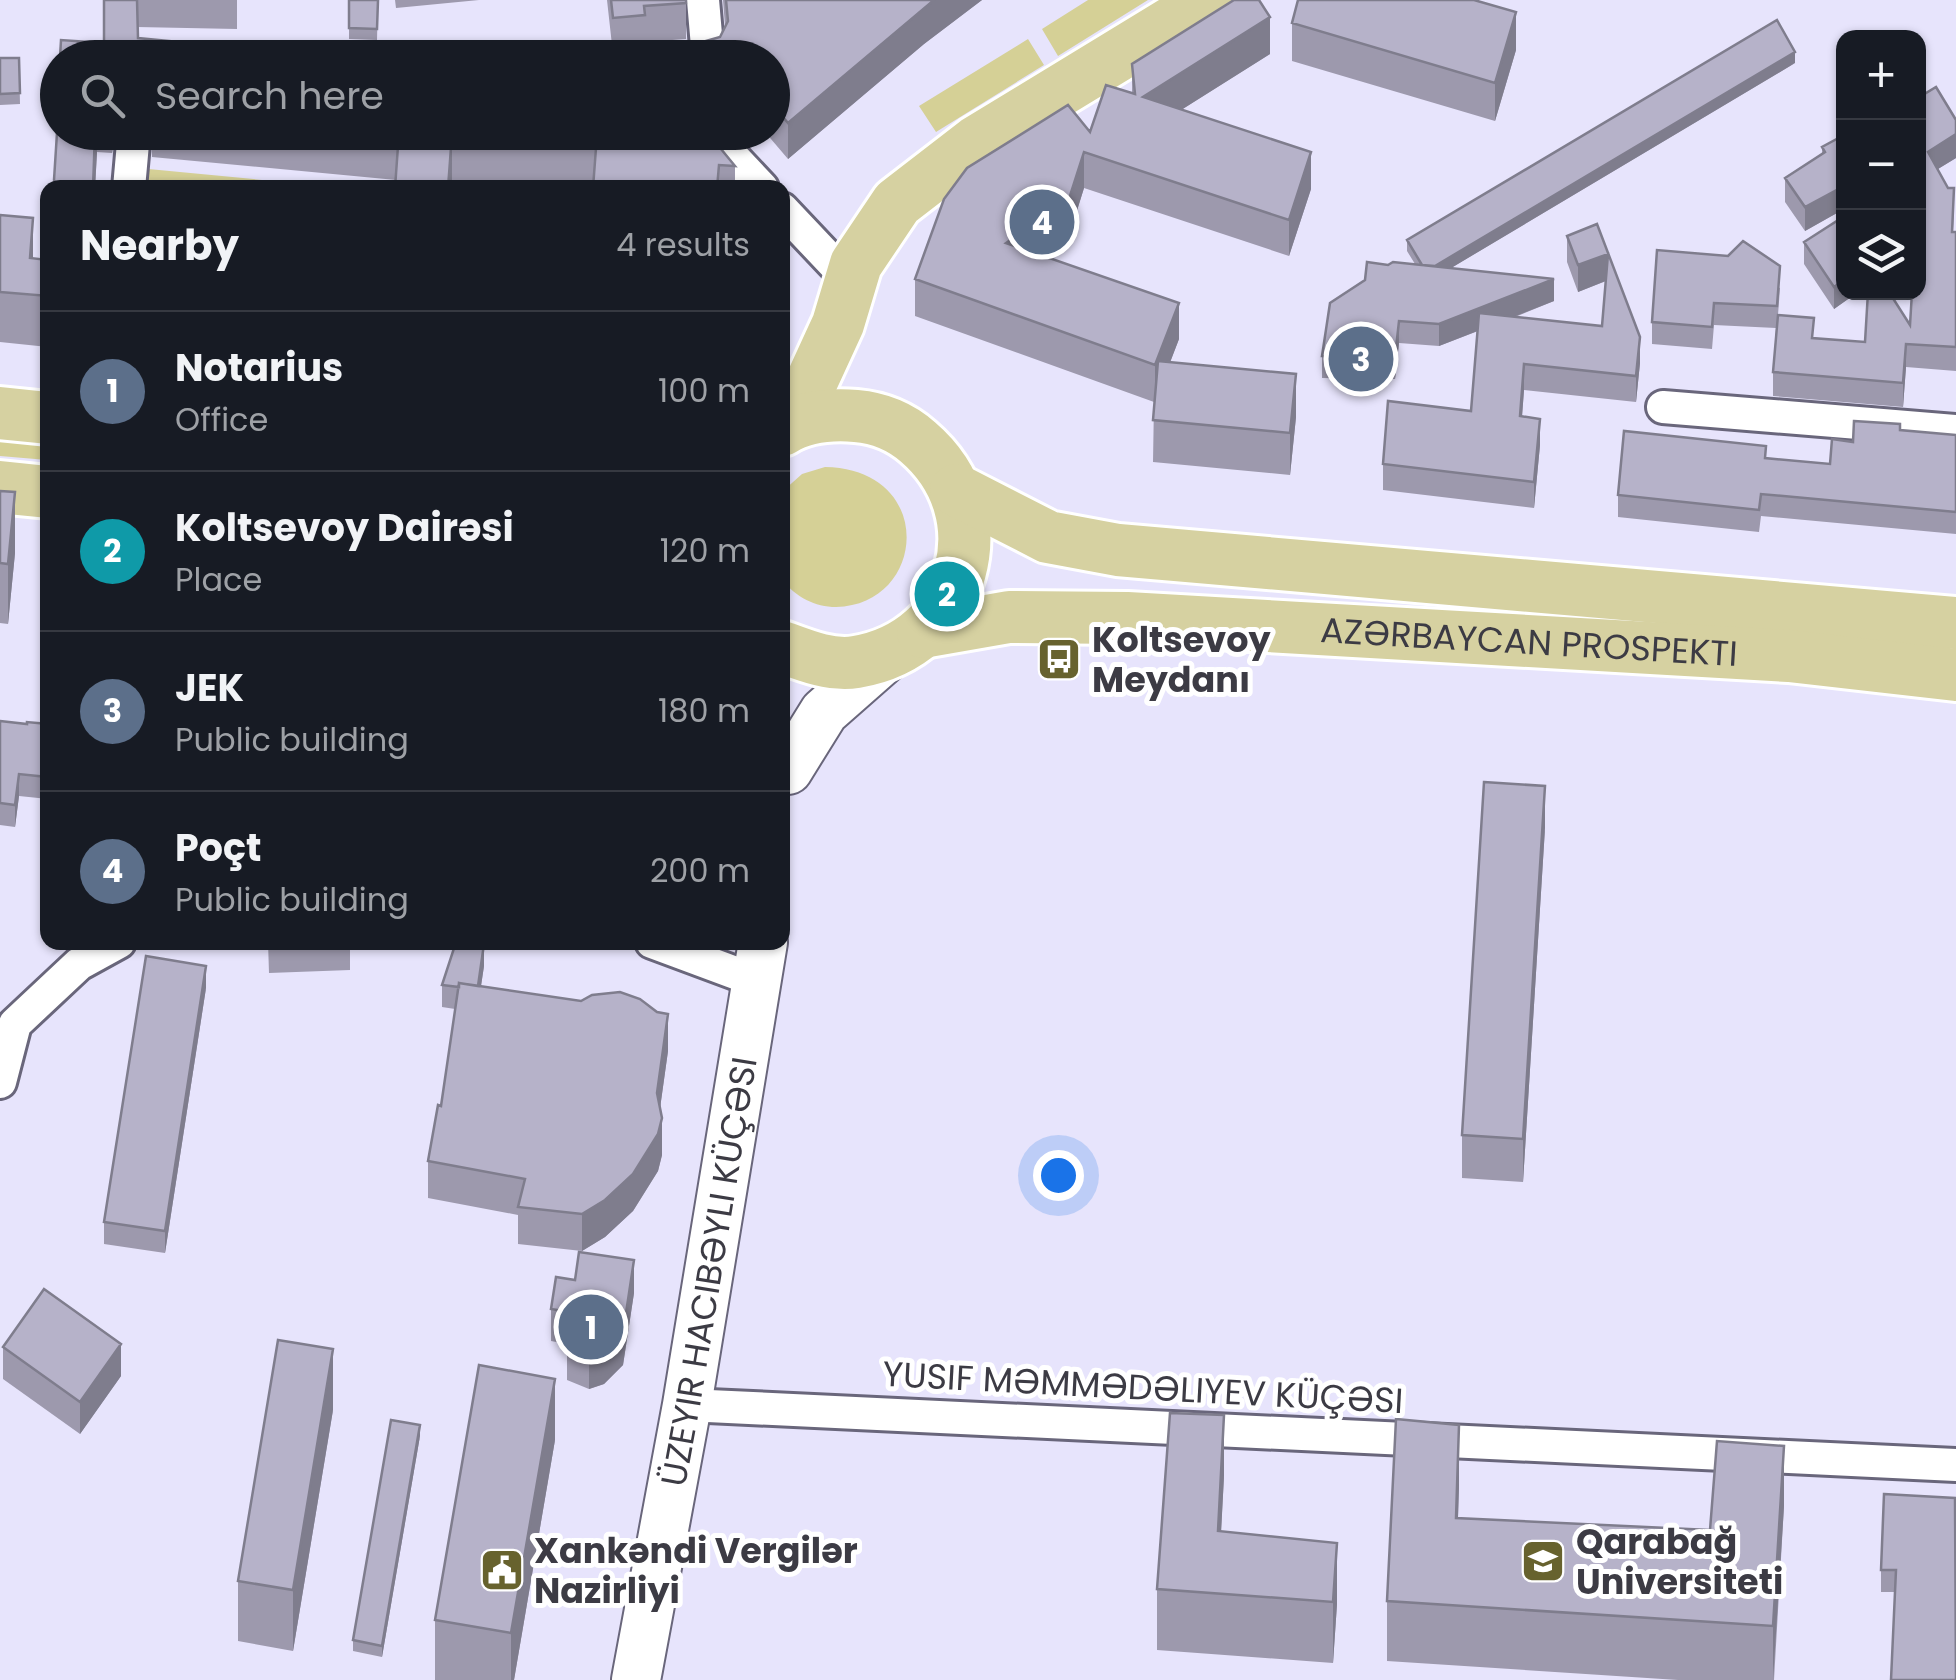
<!DOCTYPE html>
<html lang="en">
<head>
<meta charset="utf-8">
<style>
	:root { --surface:#171b24; --page:#242831; --text:#f1f3f6; --muted:#9ea1a6; --line:#363941; --accent:#b45309 }
	body { margin:0; font-family:Poppins,sans-serif; background:var(--page); color:var(--text) }
	.controls { position:absolute; right:30px; top:30px; display:grid; overflow:hidden; border-radius:20px; box-shadow:0 2px 8px #0004 }
	.controls button { width:90px; height:90px; display:grid; place-items:center; padding:0; border:0; border-bottom:2px solid var(--line); background:var(--surface); color:var(--text); font:50px sans-serif }
	.you { position:absolute; left:1058px; top:1175px; width:35px; height:35px; margin:-25px; border:8px solid #fff; border-radius:50%; background:#1a73e8; box-shadow:0 0 0 15px #1a73e833 }
	.badge { display:grid; place-items:center; width:65px; height:65px; border-radius:50%; background:var(--accent); color:#fff; font-size:32px; font-weight:700 }
	.pin { position:absolute; translate:-50% -50%; border:5px solid #fff; box-shadow:0 2px 10px #0006 }
	.list { margin:0; padding:0; list-style:none }
	h2 { display:flex; justify-content:space-between; align-items:center; height:130px; margin:0; padding:0 40px; font-size:42px }
	h2 small { font-size:32px; font-weight:400; color:var(--muted) }
	.list li { display:grid; grid-template-columns:65px 1fr auto; gap:30px; align-items:center; box-sizing:border-box; height:160px; padding:0 40px; border-top:2px solid var(--line) }
	.list b { display:block; font-size:38px; white-space:nowrap }
	.list p { margin:0; font-size:32px; white-space:nowrap; color:var(--muted) }
	.list em { font-size:32px; font-style:normal; color:var(--muted) }
	.icon { flex:none; width:55px; height:55px; fill:none; stroke:currentColor; stroke-width:2; stroke-linecap:round; stroke-linejoin:round }
	.map { position:relative; flex:none; width:1956px; height:1680px; overflow:hidden }
	.search { position:absolute; background:var(--surface); box-shadow:0 2px 8px #0004; left:40px; top:40px; width:750px; height:110px; display:flex; align-items:center; gap:25px; box-sizing:border-box; padding:0 35px; border-radius:55px; color:var(--muted); font-size:38px }
	.panel { position:absolute; background:var(--surface); box-shadow:0 2px 8px #0004; left:40px; top:180px; width:750px; height:770px; border-radius:20px }
	.map>svg:first-child { display:block }
</style>
</head>
<body>
<div class="map">
<svg width="1956" height="1680" viewBox="0 0 1956 1680">
	<rect width="100%" height="100%" fill="#e7e4fc"/>
	<!-- green -->
	<path fill="#d5d096" d="M1088 0H1148L1058 56 1042 29Z
		M1028 39 1044 65 936 132 919 106Z
		M138 168 336 187 136 188Z
		M0 441 47 446V460L0 456Z
		M825 467C937 469 927 605 836 607 815 607 796 597 783 581V491L802 474Z"/>
	<g fill="none" stroke-linecap="round" stroke-linejoin="round">
		<!-- street casing -->
		<g stroke="#69667b" stroke-width="38">
			<path id="street" d="M703 0 708 58
				M629 132 715 138
				M714 132 715 138 762 188
				M129 188 134 132
				M782 209 851 282
				M1663 407 1956 431
				M652 942 757 981
				M0 1082 15 1024 79 964 119 942
				M687 1405 1956 1465"/>
		</g>
		<!-- secondary casing -->
		<g stroke="#69667b" stroke-width="52">
			<g id="secondary">
				<path d="M788 770 824 712 891 653"/>
				<path id="s1" d="M636 1680 687 1405 763 942"/>
			</g>
		</g>
		<!-- primary casing -->
		<g stroke="#fff" stroke-width="58">
			<g id="primary">
				<path d="M0 413 48 418"/>
				<path d="M792 424 838 324 856 264 897 203 976 142 1209 0"/>
				<path d="M782 430C804 416 831 414 856 416 879 418 901 427 918 442 1002 514 966 644 856 662 831 666 806 656 782 647"/>
				<path d="M0 487 48 492"/>
				<path d="M956 490 1048 537 1118 550 1956 623"/>
				<path id="s2" d="M923 632 1009 617 1127 618 1789 656 1956 675"/>
			</g>
		</g>
		<!-- street -->
		<use href="#street" stroke="#fff" stroke-width="32"/>
		<!-- secondary -->
		<use href="#secondary" stroke="#fff" stroke-width="48"/>
		<!-- primary -->
		<use href="#primary" stroke="#d6d1a1" stroke-width="52"/>
	</g>
	<!-- wall -->
	<path fill="#9d99ad" d="M104 0H237V29L137 27 104 43Z
		M349 0H378L377 40 349 39Z
		M395 0H479L396 8Z
		M607 0H686V39L645 42V52L613 54Z
		M723 0H982L924 44 788 159 765 132H772V58H706V41L720 37 725 26Z
		M1292 23 1516 50 1495 121 1292 61Z
		M1270 54 1181 110 1311 189 1289 256 1084 188 1069 236 1042 255 1179 339 1170 362 1296 417 1290 475 1153 462 1154 402 915 316V279L1090 132 1132 93V64Z
		M0 58H19L20 104 0 105Z
		M1795 63 1451 268 1554 301 1515 317 1602 326 1606 281 1578 292 1567 262V236L1597 224 1640 363 1636 402 1524 390 1522 417 1540 445 1534 508 1383 490V464L1471 411 1478 331 1439 346 1399 343 1395 379 1322 378V356L1388 265 1415 264 1407 251V240Z
		M1918 98 1956 120V158L1938 169 1954 212 1953 232H1956V371L1906 367 1903 407 1773 396V372L1776 328 1714 325 1712 349 1652 344V322L1657 250 1780 288 1778 315 1814 338 1865 342 1910 325 1918 292Z
		M58 117V132H115L112 153 97 152 95 188H54Z
		M152 132H707L735 166V188H477L452 185V188H395L396 180 152 157Z
		M1844 135V209L1805 231 1785 202V178L1822 154V147Z
		M0 215 33 259 48 260V347L0 342Z
		M1804 242 1844 292H1858L1834 309 1804 264Z
		M1900 430 1956 435V534L1761 516 1759 532 1618 517V495L1766 458 1830 464 1853 442Z
		M0 491 15 553 8 624 0 623Z
		M0 721 27 724H48V799L19 796 15 827 0 825Z
		M1545 828 1523 1182 1462 1178V1135Z
		M268 942H350V970L269 973Z
		M425 942H441V947Z
		M484 966 481 986 668 1051 660 1108 662 1155 658 1171 633 1211 605 1237 582 1251 518 1244V1215L428 1198V1161L441 1106 455 1009 442 1007V985Z
		M206 988 165 1253 104 1244V1222Z
		M634 1293 623 1365 604 1384 589 1389 567 1380V1344L551 1341V1309Z
		M3 1347 121 1376 80 1434 3 1379Z
		M333 1410 293 1651 238 1641V1581Z
		M420 1436 382 1657 353 1651V1640Z
		M555 1440 514 1680H435V1620Z
		M1224 1476 1221 1531 1337 1604 1333 1663 1157 1650V1589Z
		M1459 1486 1458 1518 1710 1530 1784 1506 1774 1680H1678L1387 1661V1601Z
		M1955 1498 1895 1592H1881V1570Z"/>
	<!-- shaded-wall -->
	<path fill="#7f7d8d" d="M934 0H982L924 44 788 159V123Z
		M1516 12V50L1495 121V83Z
		M1270 17V54L1143 134V97Z
		M1795 52V63L1426 283V272Z
		M95 132H97V152L95 188H93Z
		M112 132H115L112 153Z
		M452 134V188H448Z
		M1956 134V158L1928 175V152Z
		M1084 152V188L1069 236 1006 279V243Z
		M1311 152V189L1289 256V220Z
		M1844 186V209L1805 231V207Z
		M33 218V268L30 258Z
		M1608 254V280L1578 292V265Z
		M1554 279V301L1439 346V324Z
		M1844 280V292H1858L1834 309V287Z
		M1179 303V339L1155 402V365Z
		M1399 321V343L1395 379V357Z
		M1640 337V363L1636 402V376Z
		M1906 344V367L1903 407V383Z
		M1524 364V390L1520 442V416Z
		M1296 374V417L1290 475V433Z
		M1540 419V445L1534 508V482Z
		M15 492V553L8 624V564Z
		M19 774V796L15 827V805Z
		M1545 786V828L1523 1182V1139Z
		M484 944V966L477 1012V990Z
		M206 966V988L165 1253V1231Z
		M668 1014V1051L657 1130V1093Z
		M662 1118V1155L658 1171 633 1211 605 1237 582 1251V1214Z
		M634 1260V1293L623 1365 604 1384 589 1389V1356Z
		M121 1344V1376L80 1434V1402Z
		M333 1349V1410L293 1651V1590Z
		M555 1379V1440L514 1680H511V1633Z
		M1224 1415V1476L1218 1591V1531Z
		M420 1425V1436L382 1657V1646Z
		M1459 1425V1486L1456 1578V1518Z
		M1784 1446V1506L1773 1680V1626Z
		M1337 1543V1604L1333 1663V1602Z"/>
	<!-- building -->
	<path fill="#b6b2c9" stroke="#7f7d8d" stroke-width="2.5" d="M104 0H137L138 38 343 58H60L61 40 104 43Z
		M349 0H378L377 29 349 28Z
		M611 0H686V3L644 6 645 15 613 18Z
		M726 0H934L788 123 772 104V58H719L706 41 720 37 728 21Z
		M1234 0H1259L1270 17 1143 97 1311 152 1289 220 1084 152 1069 199 1006 243 1179 303 1155 365 915 279 944 199 967 168 1068 105 1090 132 1106 85 1135 94 1132 64Z
		M1298 0H1474L1516 12 1495 83 1292 23Z
		M1777 20 1795 52 1435 266 1422 265 1407 240Z
		M0 58H19L20 93 0 94Z
		M1936 87 1956 120V134L1928 152 1948 188H1954L1952 232H1956V347L1906 344 1903 383 1773 372 1778 315 1814 318 1812 338 1865 342 1868 292H1889L1910 325 1912 292H1918L1920 164 1918 165V98Z
		M58 117V132H95L93 188H58L54 180Z
		M399 132H707L735 166 719 165 717 188H593L596 148 452 134 448 188H395Z
		M1844 135V186L1805 207 1785 178 1825 152 1822 147Z
		M0 215 33 218 30 258 48 260V296L0 292Z
		M1840 219 1844 224V280L1834 287 1804 242Z
		M1597 224 1640 337 1636 376 1524 364 1520 416 1540 419 1534 482 1383 464 1388 401 1471 411 1479 313 1602 326 1608 254 1578 265 1567 236Z
		M1743 241 1780 266 1777 306 1714 303 1712 327 1652 322 1657 250 1728 256Z
		M1367 262 1388 265 1393 262 1554 279 1439 324 1399 321 1395 357 1322 356 1330 303 1365 280Z
		M1158 361 1296 374 1290 433 1153 420Z
		M1854 421 1900 424V430L1956 435V512L1761 494 1759 510 1618 495 1624 431 1766 446 1765 458 1830 464 1832 439 1853 442Z
		M0 491 15 492 8 564 0 563Z
		M0 721 27 724V722L48 724V777L19 774 15 805 0 803Z
		M1484 782 1545 786 1523 1139 1462 1135Z
		M456 942 484 944 478 986 459 983V987L442 985Z
		M146 956 206 966 165 1231 104 1222Z
		M459 983 581 1001 592 995 620 992 640 999 657 1012 668 1014 657 1093 662 1118 658 1134 633 1174 605 1200 582 1214 518 1207 525 1179 428 1161 438 1105 441 1106Z
		M579 1252 634 1260 623 1333 604 1351 589 1356 567 1347 570 1312 551 1309 556 1277 575 1280Z
		M44 1289 121 1344 80 1402 3 1347Z
		M278 1340 333 1349 293 1590 238 1581Z
		M479 1365 555 1379 511 1633 435 1620Z
		M1170 1413 1224 1415 1218 1531 1337 1543 1333 1602 1157 1589Z
		M1396 1419 1459 1425 1456 1518 1710 1530 1717 1441 1784 1446 1773 1626 1387 1601Z
		M391 1420 420 1425 382 1646 353 1640Z
		M1884 1494 1955 1498 1956 1680H1891L1896 1570H1881Z"/>
	<!-- icons -->
	<defs>
		<g id="bus-square" transform="scale(2.25)"><rect x="-9" y="-9" width="18" height="18" rx="4" fill="#67622e" stroke="#fff"/><path d="M-5-6H5V4H4V6H2V4H-2V6H-4V4H-5ZM-3.5-4V0h7V-4ZM-3.5 1.2v1.5H-2V1.2ZM2 1.2v1.5H3.5V1.2Z" fill="#fff"/></g>
		<g id="university-square" transform="scale(2.25)"><rect x="-9" y="-9" width="18" height="18" rx="4" fill="#67622e" stroke="#fff"/><path d="M0-5L7-2L0 1L-7-2ZM-4 1L0 2.5L4 1V4Q0 6-4 4Z" fill="#fff"/></g>
		<g id="civic-square" transform="scale(2.25)"><rect x="-9" y="-9" width="18" height="18" rx="4" fill="#67622e" stroke="#fff"/><path d="M-.6-6.5H3V-4.5H.6V-3L4-1V1h2V6H-6V1h2V-1L-.6-3ZM-1.2 2.5V6h2.4V2.5Z" fill="#fff"/></g>
	</defs>
	<g fill-rule="evenodd">
		<use href="#bus-square" x="1059" y="659"/>
		<use href="#university-square" x="1543" y="1561"/>
		<use href="#civic-square" x="502" y="1570"/>
	</g>
	<g text-anchor="middle" dominant-baseline="central" stroke-width="10" stroke-linejoin="round" paint-order="stroke">
		<!-- poi labels -->
		<g font-size="35" font-weight="bold" fill="#3c3b44" stroke="#fff" text-anchor="start">
			<text x="1092" y="639">Koltsevoy<tspan x="1092" dy="40">Meydanı</tspan></text>
			<text x="1576" y="1541">Qarabağ<tspan x="1576" dy="40">Universiteti</tspan></text>
			<text x="534" y="1550">Xankəndi Vergilər<tspan x="534" dy="40">Nazirliyi</tspan></text>
		</g>
		<!-- street labels -->
		<g font-size="35" fill="#3c3b44" stroke="#fff">
			<text stroke="none"><textPath href="#s2" startOffset="608">AZƏRBAYCAN PROSPEKTI</textPath></text>
			<text stroke="none"><textPath href="#s1" startOffset="415">ÜZEYIR HACIBƏYLI KÜÇƏSI</textPath></text>
			<text transform="translate(1143 1387) rotate(3)">YUSIF MƏMMƏDƏLIYEV KÜÇƏSI</text>
		</g>
	</g>
</svg>
<div class="controls">
<button>+</button>
<button>−</button>
<button><svg class="icon" aria-label="layers" viewBox="0 0 24 24"><path d="M12 4l9 5-9 5-9-5zM3 14l9 5 9-5"/></svg></button>
</div>
<div class="you"></div>
<div class="pin badge" style="left:591px;top:1327px;background:#5c6f8a">1</div>
<div class="pin badge" style="left:947px;top:594px;background:#0f9aa8">2</div>
<div class="pin badge" style="left:1361px;top:359px;background:#5c6f8a">3</div>
<div class="pin badge" style="left:1042px;top:222px;background:#5c6f8a">4</div>
<div class="search"><svg class="icon" aria-label="search" viewBox="0 0 24 24"><circle cx="10" cy="10" r="6"/><path d="M15 15l6 6"/></svg>Search here</div>
<section class="panel">
<h2>Nearby<small>4 results</small></h2>
<ul class="list">
<li><span class="badge" style="background:#5c6f8a">1</span><div><b>Notarius</b><p>Office</p></div><em>100 m</em></li>
<li><span class="badge" style="background:#0f9aa8">2</span><div><b>Koltsevoy Dairəsi</b><p>Place</p></div><em>120 m</em></li>
<li><span class="badge" style="background:#5c6f8a">3</span><div><b>JEK</b><p>Public building</p></div><em>180 m</em></li>
<li><span class="badge" style="background:#5c6f8a">4</span><div><b>Poçt</b><p>Public building</p></div><em>200 m</em></li>
</ul>
</section>
</div>
</body>
</html>
